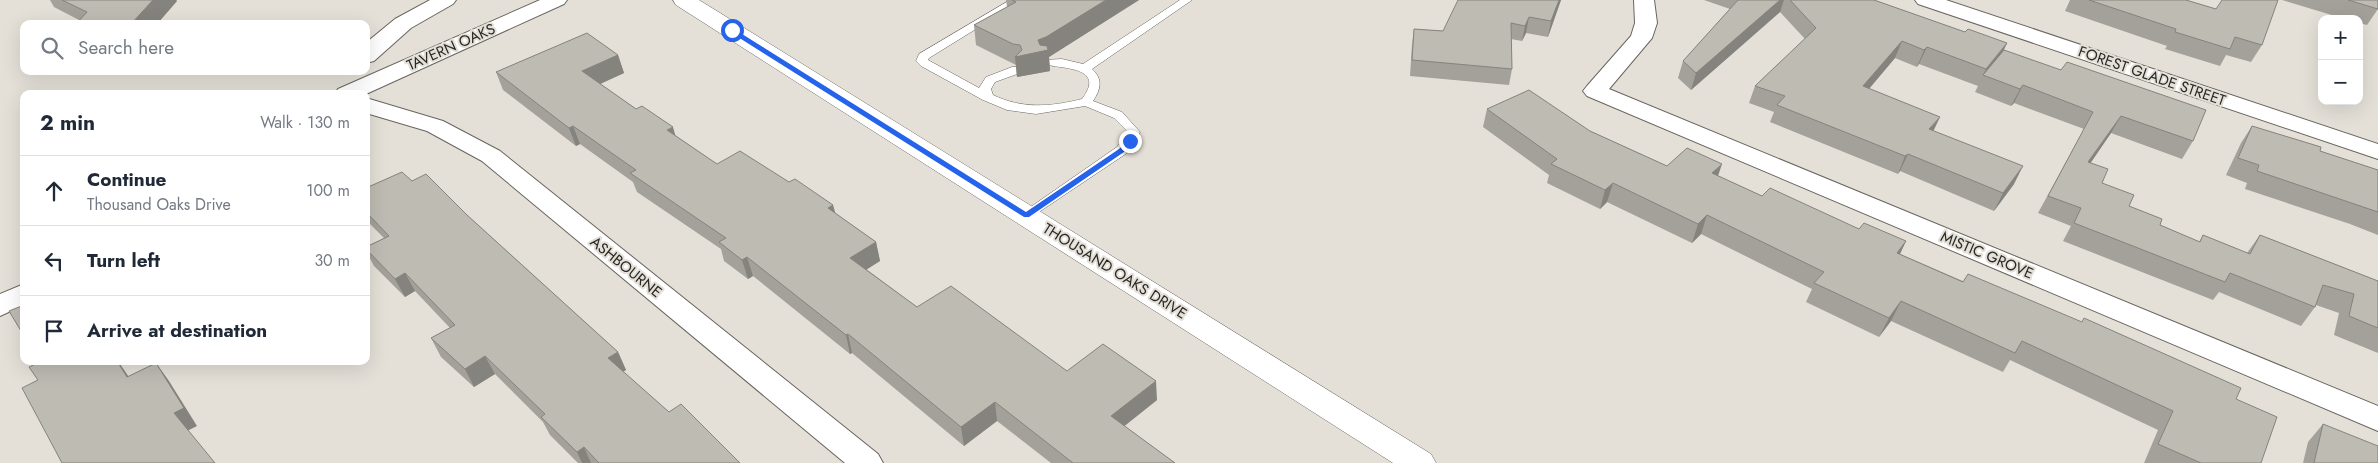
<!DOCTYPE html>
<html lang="en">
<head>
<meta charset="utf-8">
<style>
	:root { --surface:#fff; --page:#f6f6f7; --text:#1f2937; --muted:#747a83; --line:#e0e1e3 }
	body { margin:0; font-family:Jost,sans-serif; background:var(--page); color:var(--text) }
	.controls { position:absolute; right:15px; top:15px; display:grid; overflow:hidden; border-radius:10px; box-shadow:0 5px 20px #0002 }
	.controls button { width:45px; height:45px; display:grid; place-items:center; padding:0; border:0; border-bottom:1px solid var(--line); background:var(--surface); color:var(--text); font:25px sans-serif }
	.stop { position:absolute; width:15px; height:15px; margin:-11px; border:4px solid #2563eb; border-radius:50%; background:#fff }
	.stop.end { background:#2563eb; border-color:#fff; box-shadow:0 1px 5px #0008 }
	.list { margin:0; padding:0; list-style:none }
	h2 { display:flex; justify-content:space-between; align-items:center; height:65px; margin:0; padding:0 20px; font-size:21px }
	h2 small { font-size:16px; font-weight:400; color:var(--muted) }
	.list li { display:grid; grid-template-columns:32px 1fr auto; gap:15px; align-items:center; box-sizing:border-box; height:70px; padding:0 20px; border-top:1px solid var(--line) }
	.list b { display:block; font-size:19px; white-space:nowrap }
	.list p { margin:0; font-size:16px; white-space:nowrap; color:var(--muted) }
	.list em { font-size:16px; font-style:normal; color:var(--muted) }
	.icon { flex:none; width:28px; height:28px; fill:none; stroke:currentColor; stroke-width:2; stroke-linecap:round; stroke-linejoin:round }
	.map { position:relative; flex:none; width:2378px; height:463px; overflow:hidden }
	.search { position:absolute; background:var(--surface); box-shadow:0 5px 20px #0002; left:20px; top:20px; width:350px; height:55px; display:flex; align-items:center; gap:12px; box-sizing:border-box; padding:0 18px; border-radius:10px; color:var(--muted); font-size:19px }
	.panel { position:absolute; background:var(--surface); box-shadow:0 5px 20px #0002; left:20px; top:90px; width:350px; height:275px; border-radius:10px }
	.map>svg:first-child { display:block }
</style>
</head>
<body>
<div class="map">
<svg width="2378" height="463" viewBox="0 0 2378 463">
	<rect width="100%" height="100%" fill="#e4e0d8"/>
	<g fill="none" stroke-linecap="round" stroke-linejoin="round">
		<!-- lane casing -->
		<g stroke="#69655f" stroke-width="1">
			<path id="lane" d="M1010 0H1023L929 58 928 60 979 88 986 77 1012 67H1020L1022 70 1020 73 995 82 991 89 993 95C1022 109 1050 107 1082 99 1107 66 1061 69 1043 64L1041 62 1043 60 1062 59 1083 64 1180 0H1192L1092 69C1103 79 1101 89 1093 101L1122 112 1140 132 1136 141 1127 153 1027 220 1020 216 1022 213 1117 147 1128 132 1114 118 1085 106 1036 114 1007 110 983 100 921 66 916 61 919 54Z"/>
		</g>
		<!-- street casing -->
		<g stroke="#69655f" stroke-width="2">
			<path id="street" d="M430 0H456L453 4 411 28 374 61 366 63 367 42 395 19Z
				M540 0H567L564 4 366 94H335L338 89Z
				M1634 0H1654L1657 23 1652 38 1609 89 2378 406V431L1587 96 1583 91 1587 86 1631 36 1635 23Z
				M1915 0H1946L2378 144V159L1918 4Z
				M366 98 443 121 500 151 878 454 883 463H845L482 161 427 131 366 113Z
				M24 284V305L0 316V294Z"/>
		</g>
		<!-- secondary casing -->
		<g stroke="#69655f" stroke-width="1">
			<path id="secondary" d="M673 0H699L1431 454 1436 463H1393L676 5Z"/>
		</g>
		<!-- lane -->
		<use href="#lane" fill="#fff" fill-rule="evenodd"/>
		<!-- street -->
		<use href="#street" fill="#fff" fill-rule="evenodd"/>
		<!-- secondary -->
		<use href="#secondary" fill="#fff" fill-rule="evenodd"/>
	</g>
	<!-- wall -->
	<path fill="#a3a19a" d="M50 0H176L177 1 157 24H76L79 20 54 7Z
		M1006 0H1139L1049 57 1050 71 1017 77 1016 65 976 45 974 25 1007 7Z
		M1561 0 1548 37 1526 33 1522 41 1511 39 1512 69 1509 85 1410 76 1412 45 1414 29 1443 31Z
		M1704 0H1874L1965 32 2007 43 2004 50 2193 141 2182 159 2111 133 2090 163 2102 183 2129 206 2160 225 2199 242 2203 235 2247 253 2260 235 2378 281V353L2334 335 2339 313 2316 305 2315 307 2301 326 2219 292 2213 300 2063 241 2071 226 2038 213 2084 129 2014 103 2011 106 1975 92 1978 86 1919 64 1917 67 1895 58 1869 89 2014 184 1994 211 1900 171 1898 174 1770 122 1774 112 1749 103 1755 86 1805 39 1780 12 1691 90 1678 78 1683 61 1730 9Z
		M2070 0H2186L2216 9 2262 45 2251 62 2226 55 2220 66 2165 49 2167 46 2065 11Z
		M2282 0H2378V9L2367 25 2359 23V19H2345Z
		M618 55 624 73 600 84 717 164 789 182 833 205 835 213 876 242 880 261 866 269 917 307 1067 371 1157 400 1124 426 1175 463H1051L997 421 964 446 852 353 850 354 753 276 748 279 724 261 721 249 637 192 633 182 580 144 576 146 503 90 496 72Z
		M1487 109 1590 131 1667 166 1718 176 1762 196 1859 229 1906 241 1900 254 2236 399 2261 463H2144L2158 430 2010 360 2003 372 1891 321 1879 337 1806 302 1812 289 1701 234 1692 243 1607 202 1600 209 1547 183 1549 175 1483 127Z
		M2252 126 2320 151 2378 170V235L2350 224 2245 189 2247 183 2226 175 2241 143Z
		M412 181 467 215 618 352 626 370 623 372 669 412 740 463H578L550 435 543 422 495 374 474 387 441 357 431 338 450 328 415 291 405 297 374 266 366 251V247L384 238 366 220V188Z
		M2323 424 2378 463H2303L2308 442Z"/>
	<!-- shaded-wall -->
	<path fill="#85837d" d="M153 0H176L177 1 157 24H131Z
		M1106 0H1139L1049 57 1050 71 1017 77 1015 57 1038 40Z
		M1559 0H1561L1548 37 1551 21Z
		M1780 0H1784L1780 12 1691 90 1696 73Z
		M1529 17 1526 33 1522 41 1525 26Z
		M1902 41 1895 58 1856 104 1863 86Z
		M2007 43 1999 59 1983 75 1986 69Z
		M1927 47 1919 64 1917 67 1924 50Z
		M618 55 624 73 589 89 582 71Z
		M2023 85 2014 103 2011 106 2020 89Z
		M2121 116 2111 133 2079 180 2088 162Z
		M1940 117 1932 134 1929 129Z
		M573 126 580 144 576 146 569 128Z
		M673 127 678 145 667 130Z
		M1908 154 1900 171 1898 174 1905 156Z
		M1722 164 1716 182 1712 173Z
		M2023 166 2014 184 1994 211 2003 193Z
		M1613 183 1607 202 1600 209 1605 190Z
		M833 205 838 223 828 208Z
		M1707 215 1701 234 1692 243 1698 224Z
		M1906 241 1897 260V253Z
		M876 242 880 261 855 277 850 258Z
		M747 257 753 276 748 279 742 260Z
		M405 273 415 291 405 297 395 279Z
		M1901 301 1891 321 1879 337 1889 318Z
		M848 334 852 353 850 354 846 335Z
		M618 352 626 370 615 376 608 358Z
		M485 356 495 374 474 387 465 369Z
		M117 361H118L141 395 127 377Z
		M156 363 169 381 197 426 187 431 174 413Z
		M1156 381 1157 400 1112 436 1111 416Z
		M995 402 997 421 964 446 961 427Z
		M584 447 591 463H582L577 452Z"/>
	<!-- building -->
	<path fill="#bebbb3" stroke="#85837d" d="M62 0H153L131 24H76L87 12Z
		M1012 0H1106L1046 37 1038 40 1040 45 1047 46 1048 50 1015 57 1022 50 1020 45 1013 44 974 25 1016 2Z
		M1458 0H1559L1551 21 1529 17 1525 26 1511 23 1512 69 1412 60 1414 29 1443 31Z
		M1738 0H1780L1696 73 1683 61Z
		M1790 0H1874L1965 32 1968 29 2007 43 1986 69 1927 47 1924 50 1902 41 1863 86 1940 117 1929 129 2023 166 2003 193 1908 154 1905 156 1777 105 1785 96 1755 86 1816 28Z
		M2089 0H2186L2216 9 2222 0H2278L2262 45 2235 37 2230 49 2175 32 2176 29Z
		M2348 0H2378V9Z
		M587 33 618 55 582 71 636 109 642 106 673 127 667 130 717 164 740 151 789 182 795 179 833 205 828 208 876 242 850 258 917 307 951 286 1067 371 1103 344 1156 381 1111 416 1175 463H1073L995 402 961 427 848 334 846 335 747 257 742 260 719 242 726 238 630 173 636 170 573 126 569 128 496 72Z
		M2004 50 2061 70 2067 62 2206 110 2193 141 2121 116 2088 162 2108 169 2102 183 2134 195 2129 206 2162 219 2160 225 2200 242 2203 235 2250 254 2260 235 2378 281V328L2349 316 2354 294 2323 285 2315 307 2230 273 2225 282 2074 223 2081 208 2048 196 2093 112 2023 85 2020 89 1983 75Z
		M1529 90 1590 131 1667 166 1687 148 1722 164 1712 173 1762 196 1770 188 1859 229 1864 223 1906 241 1897 253 1963 282 1968 274 2082 322 2084 318 2241 388 2236 399 2277 417 2261 463H2201L2158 444 2173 411 2022 341 2015 353 1901 301 1889 318 1814 283 1824 272 1707 215 1698 224 1613 183 1605 190 1551 164 1557 159 1487 109Z
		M2252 126 2321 147 2320 151 2378 170V212L2257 171 2259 165 2238 158Z
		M402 172 412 181 426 174 467 215 618 352 608 358 669 412 681 404 740 463H599L584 447 577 452 541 417 545 414 485 356 465 369 431 338 455 325 405 273 395 279 366 249V247L389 236 366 212V188Z
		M24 305V336L9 311Z
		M39 361H117L127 377 156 363 184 408 174 413 215 463H62L22 388 38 380 29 367 40 362Z
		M2323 424 2378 446V463H2314Z"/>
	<!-- route -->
	<path fill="#2563eb" d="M730 29H734L1026 212 1119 149 1128 140 1134 141 1124 152 1029 217H1024L730 32Z"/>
	<g text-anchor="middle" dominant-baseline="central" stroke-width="4" stroke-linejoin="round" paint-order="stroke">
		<!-- street labels -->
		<g font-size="15" fill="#292825" stroke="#e4e0d8">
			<text transform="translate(451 47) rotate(-24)">TAVERN OAKS</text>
			<text transform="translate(2152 76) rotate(19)">FOREST GLADE STREET</text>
			<text transform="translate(1987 255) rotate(23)">MISTIC GROVE</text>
			<text transform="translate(626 267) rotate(39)">ASHBOURNE</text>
			<text transform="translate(1115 271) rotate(32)">THOUSAND OAKS DRIVE</text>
		</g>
	</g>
</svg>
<div class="controls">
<button>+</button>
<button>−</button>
</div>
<div class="stop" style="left:732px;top:30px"></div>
<div class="stop end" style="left:1130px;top:141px"></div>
<div class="search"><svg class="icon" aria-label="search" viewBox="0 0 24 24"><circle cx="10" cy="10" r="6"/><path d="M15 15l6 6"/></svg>Search here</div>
<section class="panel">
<h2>2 min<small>Walk · 130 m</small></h2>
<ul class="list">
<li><svg class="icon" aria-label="ahead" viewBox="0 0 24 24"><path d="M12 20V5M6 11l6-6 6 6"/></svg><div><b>Continue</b><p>Thousand Oaks Drive</p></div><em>100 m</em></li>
<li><svg class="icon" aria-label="left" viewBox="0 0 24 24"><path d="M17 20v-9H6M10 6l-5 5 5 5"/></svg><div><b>Turn left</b></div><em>30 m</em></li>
<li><svg class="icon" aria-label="arrive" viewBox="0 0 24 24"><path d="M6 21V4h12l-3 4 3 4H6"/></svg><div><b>Arrive at destination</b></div></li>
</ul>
</section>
</div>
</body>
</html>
